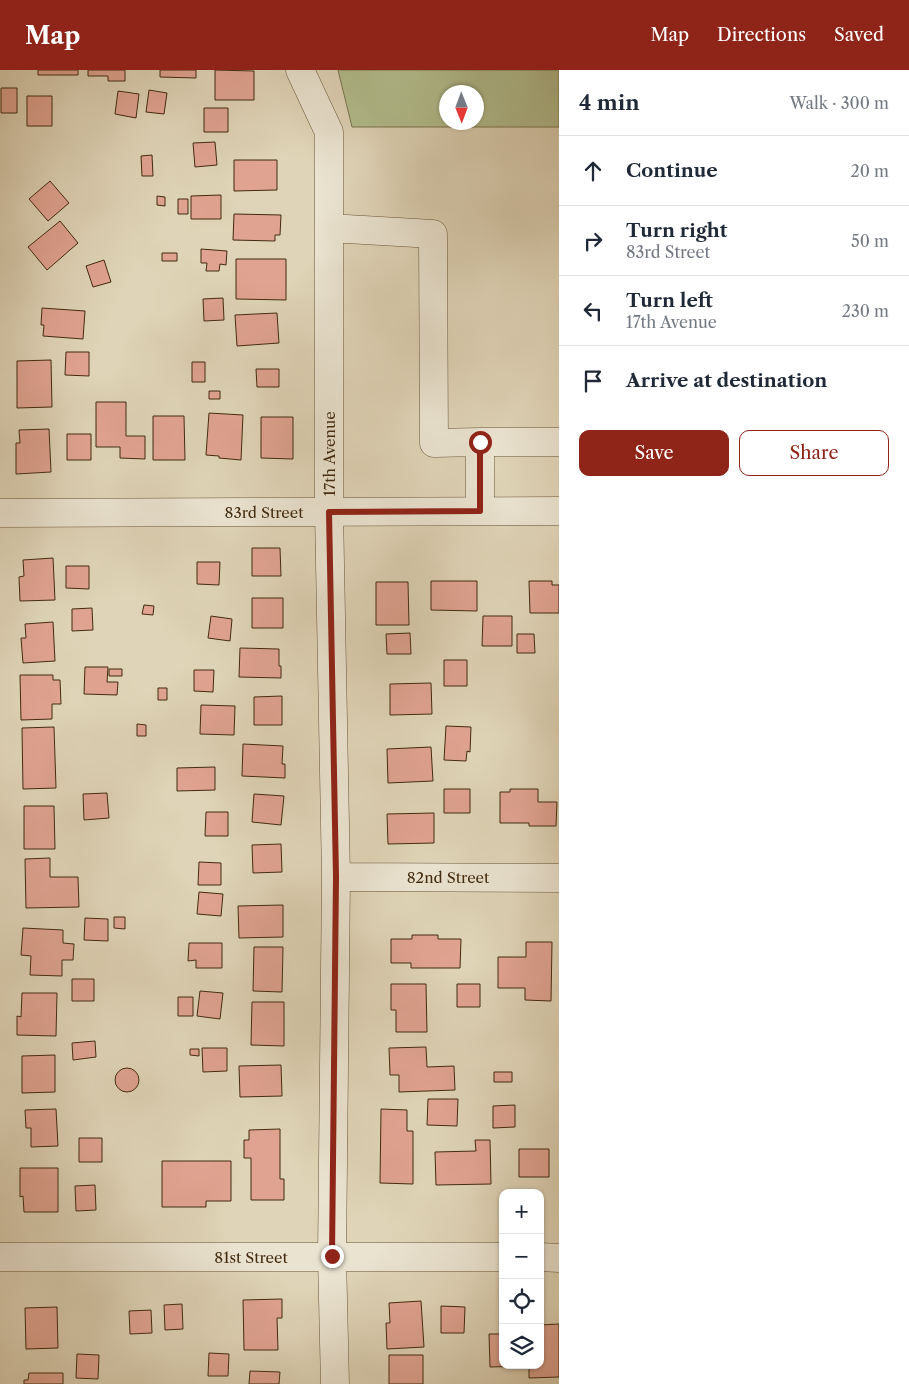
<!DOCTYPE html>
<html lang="en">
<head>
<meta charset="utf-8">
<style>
	:root { --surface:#fff; --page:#f2f2f3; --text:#1f2937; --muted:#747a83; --line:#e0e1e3; --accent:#8f2418 }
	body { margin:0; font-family:"Libre Caslon Text",serif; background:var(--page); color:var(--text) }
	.controls { position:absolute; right:15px; bottom:15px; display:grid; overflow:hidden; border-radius:10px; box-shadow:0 1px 4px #0004 }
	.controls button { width:45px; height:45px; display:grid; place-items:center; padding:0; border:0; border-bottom:1px solid var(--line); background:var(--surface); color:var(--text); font:25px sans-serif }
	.compass { position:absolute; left:439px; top:15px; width:45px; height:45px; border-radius:50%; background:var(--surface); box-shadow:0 1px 4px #0004; rotate:179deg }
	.stop { position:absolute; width:15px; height:15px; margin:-11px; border:4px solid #8f2418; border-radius:50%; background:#fff }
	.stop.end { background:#8f2418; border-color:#fff; box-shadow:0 1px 5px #0008 }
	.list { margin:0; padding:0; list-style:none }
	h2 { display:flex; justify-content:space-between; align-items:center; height:65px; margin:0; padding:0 20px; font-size:21px }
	h2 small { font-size:16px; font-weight:400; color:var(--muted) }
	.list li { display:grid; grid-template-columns:32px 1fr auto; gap:15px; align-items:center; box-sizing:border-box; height:70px; padding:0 20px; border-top:1px solid var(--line) }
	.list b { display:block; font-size:19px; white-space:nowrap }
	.list p { margin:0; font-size:16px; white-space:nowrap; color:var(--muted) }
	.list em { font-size:16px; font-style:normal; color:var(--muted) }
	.actions { display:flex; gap:10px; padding:15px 20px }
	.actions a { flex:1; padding:11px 0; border:1px solid var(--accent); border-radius:10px; text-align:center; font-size:18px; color:var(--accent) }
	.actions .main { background:var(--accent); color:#fff }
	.icon { flex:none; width:28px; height:28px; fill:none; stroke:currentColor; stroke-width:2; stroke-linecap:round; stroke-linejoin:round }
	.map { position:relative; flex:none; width:559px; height:1314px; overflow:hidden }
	header { display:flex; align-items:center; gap:30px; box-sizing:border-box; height:70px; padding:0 25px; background:var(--accent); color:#fff }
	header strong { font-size:24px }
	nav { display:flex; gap:28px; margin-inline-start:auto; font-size:18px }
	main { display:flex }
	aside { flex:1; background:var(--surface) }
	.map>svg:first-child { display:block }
</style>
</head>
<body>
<header>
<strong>Map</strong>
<nav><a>Map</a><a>Directions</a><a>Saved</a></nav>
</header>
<main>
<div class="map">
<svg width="559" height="1314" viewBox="0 0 559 1314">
	<rect width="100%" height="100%" fill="#dfd4b7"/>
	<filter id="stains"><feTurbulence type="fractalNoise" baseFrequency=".004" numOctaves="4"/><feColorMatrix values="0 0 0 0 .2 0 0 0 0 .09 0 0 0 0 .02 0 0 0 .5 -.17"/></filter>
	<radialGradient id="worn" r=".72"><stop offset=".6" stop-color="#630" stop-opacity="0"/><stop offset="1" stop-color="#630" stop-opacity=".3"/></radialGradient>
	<!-- green -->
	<path fill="#b2bd8e" stroke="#7a744f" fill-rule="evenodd" d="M338 0H559V57H352ZM447 22H477V52H447Z"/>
	<!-- building -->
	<path fill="#e0a391" stroke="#422b10" d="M38 0H78V5H38Z
		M88 0H125V11H108V6H88Z
		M160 0H196V8L160 7Z
		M215 0 254 1V30H215Z
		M1 18H17V43H1Z
		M149 20 167 23 164 44 146 42Z
		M118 21 139 24 136 48 115 44Z
		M27 26H52V56H27Z
		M204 38H228V62H204Z
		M215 72 217 95 195 97 193 73Z
		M152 85 153 106H142L141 86Z
		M234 90H277V120L234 121Z
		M50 111 69 133 48 151 29 129Z
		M221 125V149H191V126Z
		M157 126 165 127V136L157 135Z
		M178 129H188V144H178Z
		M234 144 281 145 280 165H275V171L233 170Z
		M60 151 78 173 47 200 28 177Z
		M201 179 227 181 226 195 220 194 219 201H206L207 193H201Z
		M162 183H177V191H162Z
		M236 189H286V230L236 229Z
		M104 190 111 212 93 217 86 196Z
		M223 228 224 250 204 251 203 229Z
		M42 238 85 241 83 269 43 266 44 255H41Z
		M277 243 279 273 237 276 235 245Z
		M66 282H89V306L65 305Z
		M51 290 52 337 17 338V291Z
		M192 292H205V312H192Z
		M256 299H279V317H257Z
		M209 321H220V329H209Z
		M96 332H126V366H145V389L120 388V377H96Z
		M209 343 243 345 241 390 219 388V386L206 385Z
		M153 346H184L185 390H153Z
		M261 347H293V389L261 388Z
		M49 359 51 402 16 404V373H20L19 360Z
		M67 364H91V390H67Z
		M252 478H280L281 506H252Z
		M53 488 55 530 20 531 19 507 24 506 23 490Z
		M197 492H220L219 515 197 514Z
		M66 496H89V519L66 518Z
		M431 511H477V541L431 540Z
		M529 511H552V515H559V543H530Z
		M376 512H408L409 555H376Z
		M252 528H283V558H252Z
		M144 535 154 536 153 545 142 544Z
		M92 538 93 560 72 561V539Z
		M211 546 232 549 230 571 208 568Z
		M483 546H512V576H482Z
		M53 552 55 591 23 593 21 568H26L25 554Z
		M410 563 411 584H387L386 564Z
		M517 564H534L535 583H517Z
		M240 578 279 579V596H281V608L239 607Z
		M444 590H467V616H444Z
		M85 597H108L107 612H118L117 625 84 624Z
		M109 599H122V606H109Z
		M194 600H214L213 622 194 621Z
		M20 605H53V610H60L61 634H52V649L21 650Z
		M431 613 432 644 390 645V614Z
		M158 618H167V630H158Z
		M282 626V655H254V627Z
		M201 635 235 636 234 665 200 664Z
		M137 654 146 655V666H137Z
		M446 656 471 657 470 682 467 681 466 691 444 690Z
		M54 657 56 718 23 719 22 658Z
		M243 674 283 676 282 694H285V708L242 706Z
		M431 677 433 711 388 713 387 679Z
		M215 697V720L177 721V698Z
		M444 719H470V743H444Z
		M510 719H538V732H557L556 756H529V753H500V722H510Z
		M107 723 109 748 84 750 83 724Z
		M254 724 284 726 281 755 252 752Z
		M24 736H54L55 779H24Z
		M206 742H228V766H205Z
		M434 743V773L388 774 387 744Z
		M281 774 282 802 253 803 252 775Z
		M50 788V807H78L79 837 26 838 25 789Z
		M199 792 221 793V815H198Z
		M199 822 223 824 221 846 197 844Z
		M283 835V867L239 868 238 836Z
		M114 847H125V859L114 858Z
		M85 848 108 849V871L84 870Z
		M23 858 63 860V873L74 874 73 890H62V906L30 905 31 886 21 885Z
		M412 865H438V869H461L460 898H411V893H391V869H412Z
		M526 872H552L551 931 525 930V918H498V887H526Z
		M189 873H222V898H196V890L188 891Z
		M254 877H283L282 922 253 921Z
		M72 909H94V931H72Z
		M391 914H426L427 962H396V940H391Z
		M457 914H480V937H457Z
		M200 921 223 923 220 949 197 946Z
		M22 923H57L56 966 17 965V946L21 947Z
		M178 927H193V946H178Z
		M252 932H284V976L251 975Z
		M95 971 96 987 73 990 72 973Z
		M426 977 427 997 454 996 455 1020 399 1022V1005H390L389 978Z
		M202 978H227V1001L203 1002Z
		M190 979H199V986L190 985Z
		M55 985V1022L22 1023V986Z
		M281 995 282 1026 240 1027 239 996Z
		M115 1010a12 12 0 1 1 24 0a12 12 0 1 1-24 0Z
		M494 1002H512V1012H494Z
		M428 1029H458L457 1056 427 1055Z
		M515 1035V1057L493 1058V1036Z
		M56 1039 58 1076 31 1077V1058H26L25 1040Z
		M381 1039 407 1040V1061H413V1114L380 1113Z
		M280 1059V1109H284V1130H251V1088H244V1070H249V1060Z
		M79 1068H102V1092H79Z
		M475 1070H490L491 1114 436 1115 435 1082 476 1081Z
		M519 1079H549V1107H519Z
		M162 1091H231V1131H206V1137H162Z
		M20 1098H58V1142H24L23 1126 20 1127Z
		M95 1115 96 1140 76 1141 75 1116Z
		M282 1229V1248H277L278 1280H244L243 1230Z
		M421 1231 424 1277 387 1279 386 1253H390L389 1233Z
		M182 1234 183 1259 165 1260 164 1235Z
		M441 1236 465 1237 464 1263H441Z
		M57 1237 58 1278 26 1279 25 1238Z
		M151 1240 152 1263 130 1264 129 1241Z
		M559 1254V1307L529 1308V1296L490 1297 489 1264H503V1295H540V1255Z
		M209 1283 229 1284 228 1306H208Z
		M77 1284 99 1285 98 1309 76 1308Z
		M389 1285H423V1314H389Z
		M250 1301 280 1302 279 1314H249Z
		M29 1303H63V1314H24V1310H28Z"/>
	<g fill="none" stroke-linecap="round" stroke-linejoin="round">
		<!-- minor casing -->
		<g stroke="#69553a" stroke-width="29">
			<path id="minor" d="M300 0 329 62V441L336 807 332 1187 335 1314
				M329 158 433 164 434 373 480 372
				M480 441V372H559
				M0 443 559 441
				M336 807 559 808
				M0 1187H503
				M540 1187 559 1188"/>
		</g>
		<!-- minor -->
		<use href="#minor" stroke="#eae3d0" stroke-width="28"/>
	</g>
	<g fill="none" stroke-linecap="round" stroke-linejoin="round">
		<!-- route -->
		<path stroke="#8f2418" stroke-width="6" d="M332 1186 336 807 329 442 480 441V372"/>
	</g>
	<g text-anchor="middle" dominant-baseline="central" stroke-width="4.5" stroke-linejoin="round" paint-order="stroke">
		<!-- street labels -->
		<g font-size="15" fill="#422b10" stroke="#eae3d0">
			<text transform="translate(329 384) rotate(-90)">17th Avenue</text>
			<text x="264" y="442">83rd Street</text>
			<text x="448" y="807">82nd Street</text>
			<text x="251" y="1187">81st Street</text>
		</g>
	</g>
	<rect width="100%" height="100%" filter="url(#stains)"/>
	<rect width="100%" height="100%" fill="url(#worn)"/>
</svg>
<div class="controls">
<button>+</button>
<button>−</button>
<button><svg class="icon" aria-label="locate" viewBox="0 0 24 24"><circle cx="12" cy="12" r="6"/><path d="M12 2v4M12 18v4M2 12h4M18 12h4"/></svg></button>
<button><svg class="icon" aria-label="layers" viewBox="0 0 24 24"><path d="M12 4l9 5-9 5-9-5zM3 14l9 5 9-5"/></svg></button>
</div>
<svg class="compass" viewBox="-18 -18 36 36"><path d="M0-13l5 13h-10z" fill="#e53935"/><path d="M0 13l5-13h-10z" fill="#747a83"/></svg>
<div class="stop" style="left:480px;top:372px"></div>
<div class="stop end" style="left:332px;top:1186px"></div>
</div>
<aside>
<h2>4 min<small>Walk · 300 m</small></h2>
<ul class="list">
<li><svg class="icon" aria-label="ahead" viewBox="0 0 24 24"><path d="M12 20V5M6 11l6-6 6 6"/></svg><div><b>Continue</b></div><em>20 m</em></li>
<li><svg class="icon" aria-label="right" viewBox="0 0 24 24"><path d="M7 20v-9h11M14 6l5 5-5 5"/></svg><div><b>Turn right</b><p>83rd Street</p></div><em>50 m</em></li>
<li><svg class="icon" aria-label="left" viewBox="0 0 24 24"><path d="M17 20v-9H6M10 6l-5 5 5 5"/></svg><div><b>Turn left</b><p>17th Avenue</p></div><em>230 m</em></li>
<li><svg class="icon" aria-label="arrive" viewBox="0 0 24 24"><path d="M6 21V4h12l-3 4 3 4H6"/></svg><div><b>Arrive at destination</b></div></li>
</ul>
<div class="actions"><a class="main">Save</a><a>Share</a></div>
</aside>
</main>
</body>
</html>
